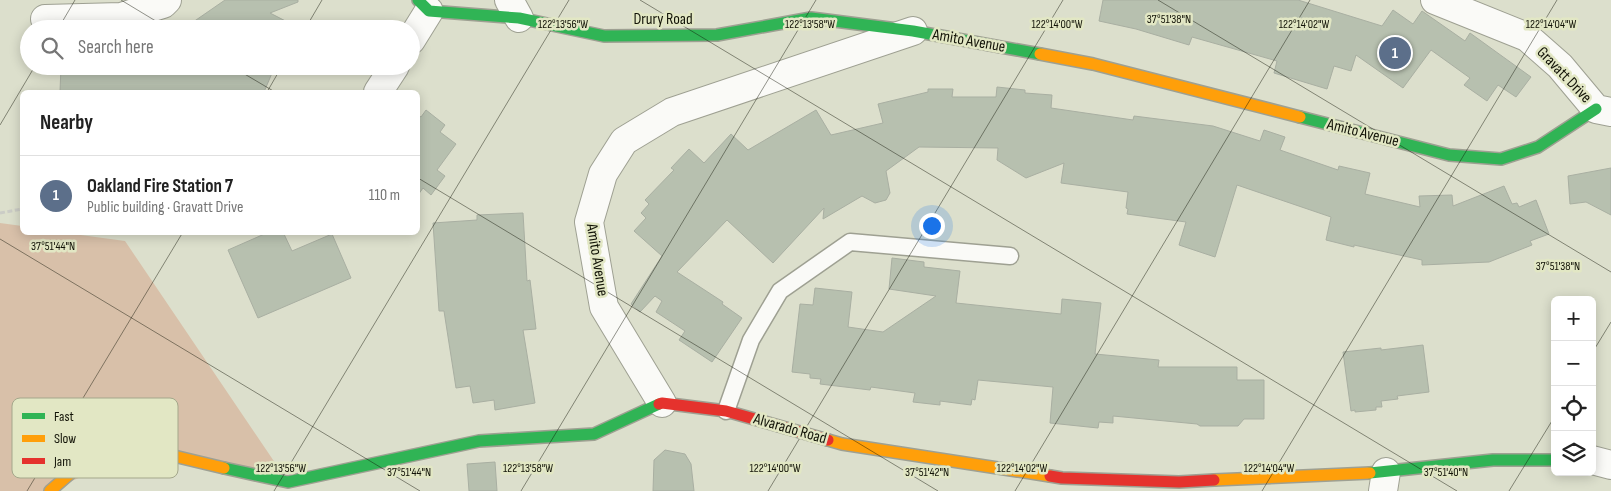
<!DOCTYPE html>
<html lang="en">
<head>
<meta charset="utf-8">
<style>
	:root { --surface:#fff; --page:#f6f6f6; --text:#222; --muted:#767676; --line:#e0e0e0; --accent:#b45309 }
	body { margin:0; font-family:"Sofia Sans Condensed",sans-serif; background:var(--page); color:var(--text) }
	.controls { position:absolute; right:15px; bottom:15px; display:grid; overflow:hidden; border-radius:8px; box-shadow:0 2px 12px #0003 }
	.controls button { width:45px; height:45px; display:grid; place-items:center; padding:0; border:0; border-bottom:1px solid var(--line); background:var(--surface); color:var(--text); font:25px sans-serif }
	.you { position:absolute; left:931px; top:225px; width:18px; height:18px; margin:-12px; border:4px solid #fff; border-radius:50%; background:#1a73e8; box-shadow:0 0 0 8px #1a73e833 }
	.badge { display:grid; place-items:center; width:32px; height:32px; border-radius:50%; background:var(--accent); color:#fff; font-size:16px; font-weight:700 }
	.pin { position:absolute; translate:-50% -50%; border:2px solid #fff; box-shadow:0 1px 5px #0006 }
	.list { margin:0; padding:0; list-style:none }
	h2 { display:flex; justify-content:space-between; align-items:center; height:65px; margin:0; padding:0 20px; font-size:21px }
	h2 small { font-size:16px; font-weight:400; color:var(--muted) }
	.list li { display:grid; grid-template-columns:32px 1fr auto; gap:15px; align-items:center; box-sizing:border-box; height:80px; padding:0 20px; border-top:1px solid var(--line) }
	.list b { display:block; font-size:19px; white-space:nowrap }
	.list p { margin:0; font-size:16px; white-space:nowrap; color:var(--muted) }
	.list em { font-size:16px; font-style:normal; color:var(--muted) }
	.icon { flex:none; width:28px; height:28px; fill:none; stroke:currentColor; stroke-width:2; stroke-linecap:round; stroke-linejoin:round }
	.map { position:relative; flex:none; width:1611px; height:491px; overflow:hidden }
	.search { position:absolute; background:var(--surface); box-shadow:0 2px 12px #0003; left:20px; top:20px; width:400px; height:55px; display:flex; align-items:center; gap:12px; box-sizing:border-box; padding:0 18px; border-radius:28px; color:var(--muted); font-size:19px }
	.panel { position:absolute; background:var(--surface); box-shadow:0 2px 12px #0003; left:20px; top:90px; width:400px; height:145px; border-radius:8px }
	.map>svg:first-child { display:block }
</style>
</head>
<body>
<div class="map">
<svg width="1611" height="491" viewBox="0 0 1611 491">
	<rect width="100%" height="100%" fill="#dcdfcc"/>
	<!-- green -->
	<path fill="#d8c0a9" d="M0 223 22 226V232L66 233 125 241 288 482 138 451 50 491H0Z"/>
	<!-- building -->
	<path fill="#b7c0af" stroke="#a9afa2" d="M225 0H298V2L270 13 301 29H183Z
		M1103 0H1298L1382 26 1393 10 1413 24 1422 11 1465 41 1470 33 1531 77 1516 97 1498 85 1487 101 1464 85 1470 78 1431 50 1403 88 1356 55 1351 71 1334 66 1327 89 1274 73 1277 61 1192 37 1189 45 1136 29 1099 21Z
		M61 66H275L264 92H60Z
		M283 66H302L300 72Z
		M997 87 1025 90V93L1052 95 1051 108 1133 120 1134 116 1213 126 1260 141 1264 130 1285 137 1280 150 1338 170 1339 166 1370 173 1365 194 1420 207 1419 196 1452 195 1453 206 1504 186 1512 204 1517 203 1519 207 1536 200 1549 234 1530 241 1532 245 1489 262 1422 265V260L1354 245V247L1326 240 1331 217 1237 185 1215 257 1179 245 1186 222 1127 214 1128 209 1126 208 1128 192 1061 183 1064 163 1026 178 997 160 998 148 919 147 886 171 890 193 886 200 875 203 862 196 823 219 824 208 773 263 727 220 677 272 723 302 722 304 742 318 712 362 679 340 685 331 656 312 662 301 655 296 640 312 631 304 662 256 634 231 646 218 641 213 649 204 645 200 674 170 671 168 689 149 704 163 731 134 748 150 816 110 831 135 883 123 878 104 928 92V89H953L952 97H996Z
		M426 110 445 125 440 132 456 144 437 170 445 176 431 195 423 188 418 195V115L421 117Z
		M1611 168V215L1586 202 1570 204 1568 176Z
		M523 213 527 281 530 280 536 329 523 330 535 403 495 410 494 400 473 403 470 386 456 388 444 311H439L433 223 477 220V215Z
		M269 232H283L292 251 332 234 351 278 258 318 228 250Z
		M892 258 924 262V267L960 271 956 303 1061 314 1062 299 1101 303 1095 354 1159 360 1158 367H1237V380H1264V419H1244L1238 426H1200L1197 424 1113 416V423L1099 422 1098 428 1050 423 1053 387 978 380 975 400 972 399 971 405 940 401V405L913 402 915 393 871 387 870 390 820 384 821 379 810 378V374L792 372 800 304 813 305 815 288 852 292 848 327 883 332 936 296 889 289Z
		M1423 345 1429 392 1397 396 1398 399 1381 401 1382 407H1376V410L1355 412V410L1351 411 1343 352 1381 348V350Z
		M665 450 685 454 691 464 694 491H653L654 460Z
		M495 462 497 491H469L467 464Z"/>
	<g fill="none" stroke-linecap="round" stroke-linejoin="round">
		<!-- lane casing -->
		<g stroke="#9ea092" stroke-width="19">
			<path id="lane" d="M726 411 751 340 780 291 850 242 1010 256"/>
		</g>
		<!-- street casing -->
		<g stroke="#9ea092" stroke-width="30">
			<path id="street" d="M509 0 519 18
				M1435 0 1527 37 1560 66 1596 109 1611 112
				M45 19 121 17 163 4 167 0
				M411 40 429 11
				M378 92 395 66
				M662 403 604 307 589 222 603 174 624 141 672 112 913 31
				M1592 460 1611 465
				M1383 491 1386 472"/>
		</g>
		<!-- fast casing -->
		<g stroke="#9ea092" stroke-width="14">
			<path id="fast" d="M418 0 429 11 519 18 604 36 717 35 811 18 913 31 1040 54
				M1300 117 1449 155 1501 159 1538 147 1596 109
				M224 468 288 482 479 441 594 434 659 404
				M1370 473 1493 460H1555"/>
		</g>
		<!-- slow casing -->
		<g stroke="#9ea092" stroke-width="14">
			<path id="slow" d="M1040 54 1093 64 1300 117
				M828 440 842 444 1050 476
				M1214 480 1370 473
				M50 491 81 464 138 451 178 457 224 468"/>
		</g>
		<!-- jam casing -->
		<g stroke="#9ea092" stroke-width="14">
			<path id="jam" d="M659 404 662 403 726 411 828 440
				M1050 476 1062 478 1179 482 1214 480"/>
		</g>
		<!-- path -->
		<path stroke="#cbccc6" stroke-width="3" stroke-dasharray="5 2.5" stroke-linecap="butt" d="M0 213 22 209"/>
		<!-- lane -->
		<use href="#lane" stroke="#fafaf7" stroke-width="16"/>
		<!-- street -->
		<use href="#street" stroke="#fafaf7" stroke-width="28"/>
		<!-- fast -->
		<use href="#fast" stroke="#30b455" stroke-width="11"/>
		<!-- slow -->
		<use href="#slow" stroke="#ff9f0a" stroke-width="11"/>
		<!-- jam -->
		<use href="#jam" stroke="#e5322d" stroke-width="11"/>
	</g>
	<!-- ticks -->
	<path fill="none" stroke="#121307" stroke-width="1" stroke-opacity="0.45" d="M121 0 169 29M640 0 1457 491M1158 0 1611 272M58 29 75 0M305 29 322 0M231 66 275 92M267 92 282 66M0 125 35 66M418 178 938 491M0 239 420 491M1592 353 1611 322M27 491 183 232M274 491 569 0M521 491 816 0M768 491 1063 0M1015 491 1310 0M1262 491 1557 0M1509 491 1555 416"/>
	<g text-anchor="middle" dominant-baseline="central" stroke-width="5" stroke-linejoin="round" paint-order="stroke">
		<!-- street labels -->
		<g font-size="16" fill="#121307" stroke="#e2e7c4">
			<text x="663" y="19">Drury Road</text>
			<text transform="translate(969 41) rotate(10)">Amito Avenue</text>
			<text transform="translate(1564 75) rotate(46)">Gravatt Drive</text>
			<text transform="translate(1363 133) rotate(14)">Amito Avenue</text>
			<text transform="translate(597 260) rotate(81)">Amito Avenue</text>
			<text transform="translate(790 429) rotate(16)">Alvarado Road</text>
		</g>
	</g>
	<!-- legend -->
	<rect x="12" y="398" width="166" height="80" rx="8" fill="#e2e7c4" stroke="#a4a78b" stroke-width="1"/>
	<rect x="22" y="413" width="23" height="6" fill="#30b455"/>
	<rect x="22" y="435" width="23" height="7" fill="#ff9f0a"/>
	<rect x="22" y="458" width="23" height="6" fill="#e5322d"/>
	<g font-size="14" fill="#121307">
		<text x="54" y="421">Fast</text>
		<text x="54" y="443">Slow</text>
		<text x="54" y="466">Jam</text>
	</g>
	<g font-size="12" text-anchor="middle" fill="#121307" stroke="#e2e7c4" stroke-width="5" stroke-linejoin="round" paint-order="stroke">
		<text x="1169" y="23">37°51'38"N</text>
		<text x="810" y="28">122°13'58"W</text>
		<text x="1057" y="28">122°14'00"W</text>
		<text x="1304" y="28">122°14'02"W</text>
		<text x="563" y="28">122°13'56"W</text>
		<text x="1551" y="28">122°14'04"W</text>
		<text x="53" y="250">37°51'44"N</text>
		<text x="1558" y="270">37°51'38"N</text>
		<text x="281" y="472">122°13'56"W</text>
		<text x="528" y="472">122°13'58"W</text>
		<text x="775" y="472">122°14'00"W</text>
		<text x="1022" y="472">122°14'02"W</text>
		<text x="1269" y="472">122°14'04"W</text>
		<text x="409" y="476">37°51'44"N</text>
		<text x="927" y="476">37°51'42"N</text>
		<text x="1446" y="476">37°51'40"N</text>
	</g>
</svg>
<div class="controls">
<button>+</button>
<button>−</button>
<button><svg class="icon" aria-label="locate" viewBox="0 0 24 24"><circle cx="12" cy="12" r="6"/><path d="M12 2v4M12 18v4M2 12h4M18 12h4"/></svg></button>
<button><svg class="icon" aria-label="layers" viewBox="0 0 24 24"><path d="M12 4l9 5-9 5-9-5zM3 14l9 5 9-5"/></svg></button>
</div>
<div class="you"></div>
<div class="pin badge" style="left:1395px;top:53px;background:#5c6f8a">1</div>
<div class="search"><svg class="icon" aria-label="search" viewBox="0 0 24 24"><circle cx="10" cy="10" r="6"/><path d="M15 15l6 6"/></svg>Search here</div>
<section class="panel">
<h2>Nearby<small></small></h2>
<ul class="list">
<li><span class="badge" style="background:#5c6f8a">1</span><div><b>Oakland Fire Station 7</b><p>Public building · Gravatt Drive</p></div><em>110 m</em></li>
</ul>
</section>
</div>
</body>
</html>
